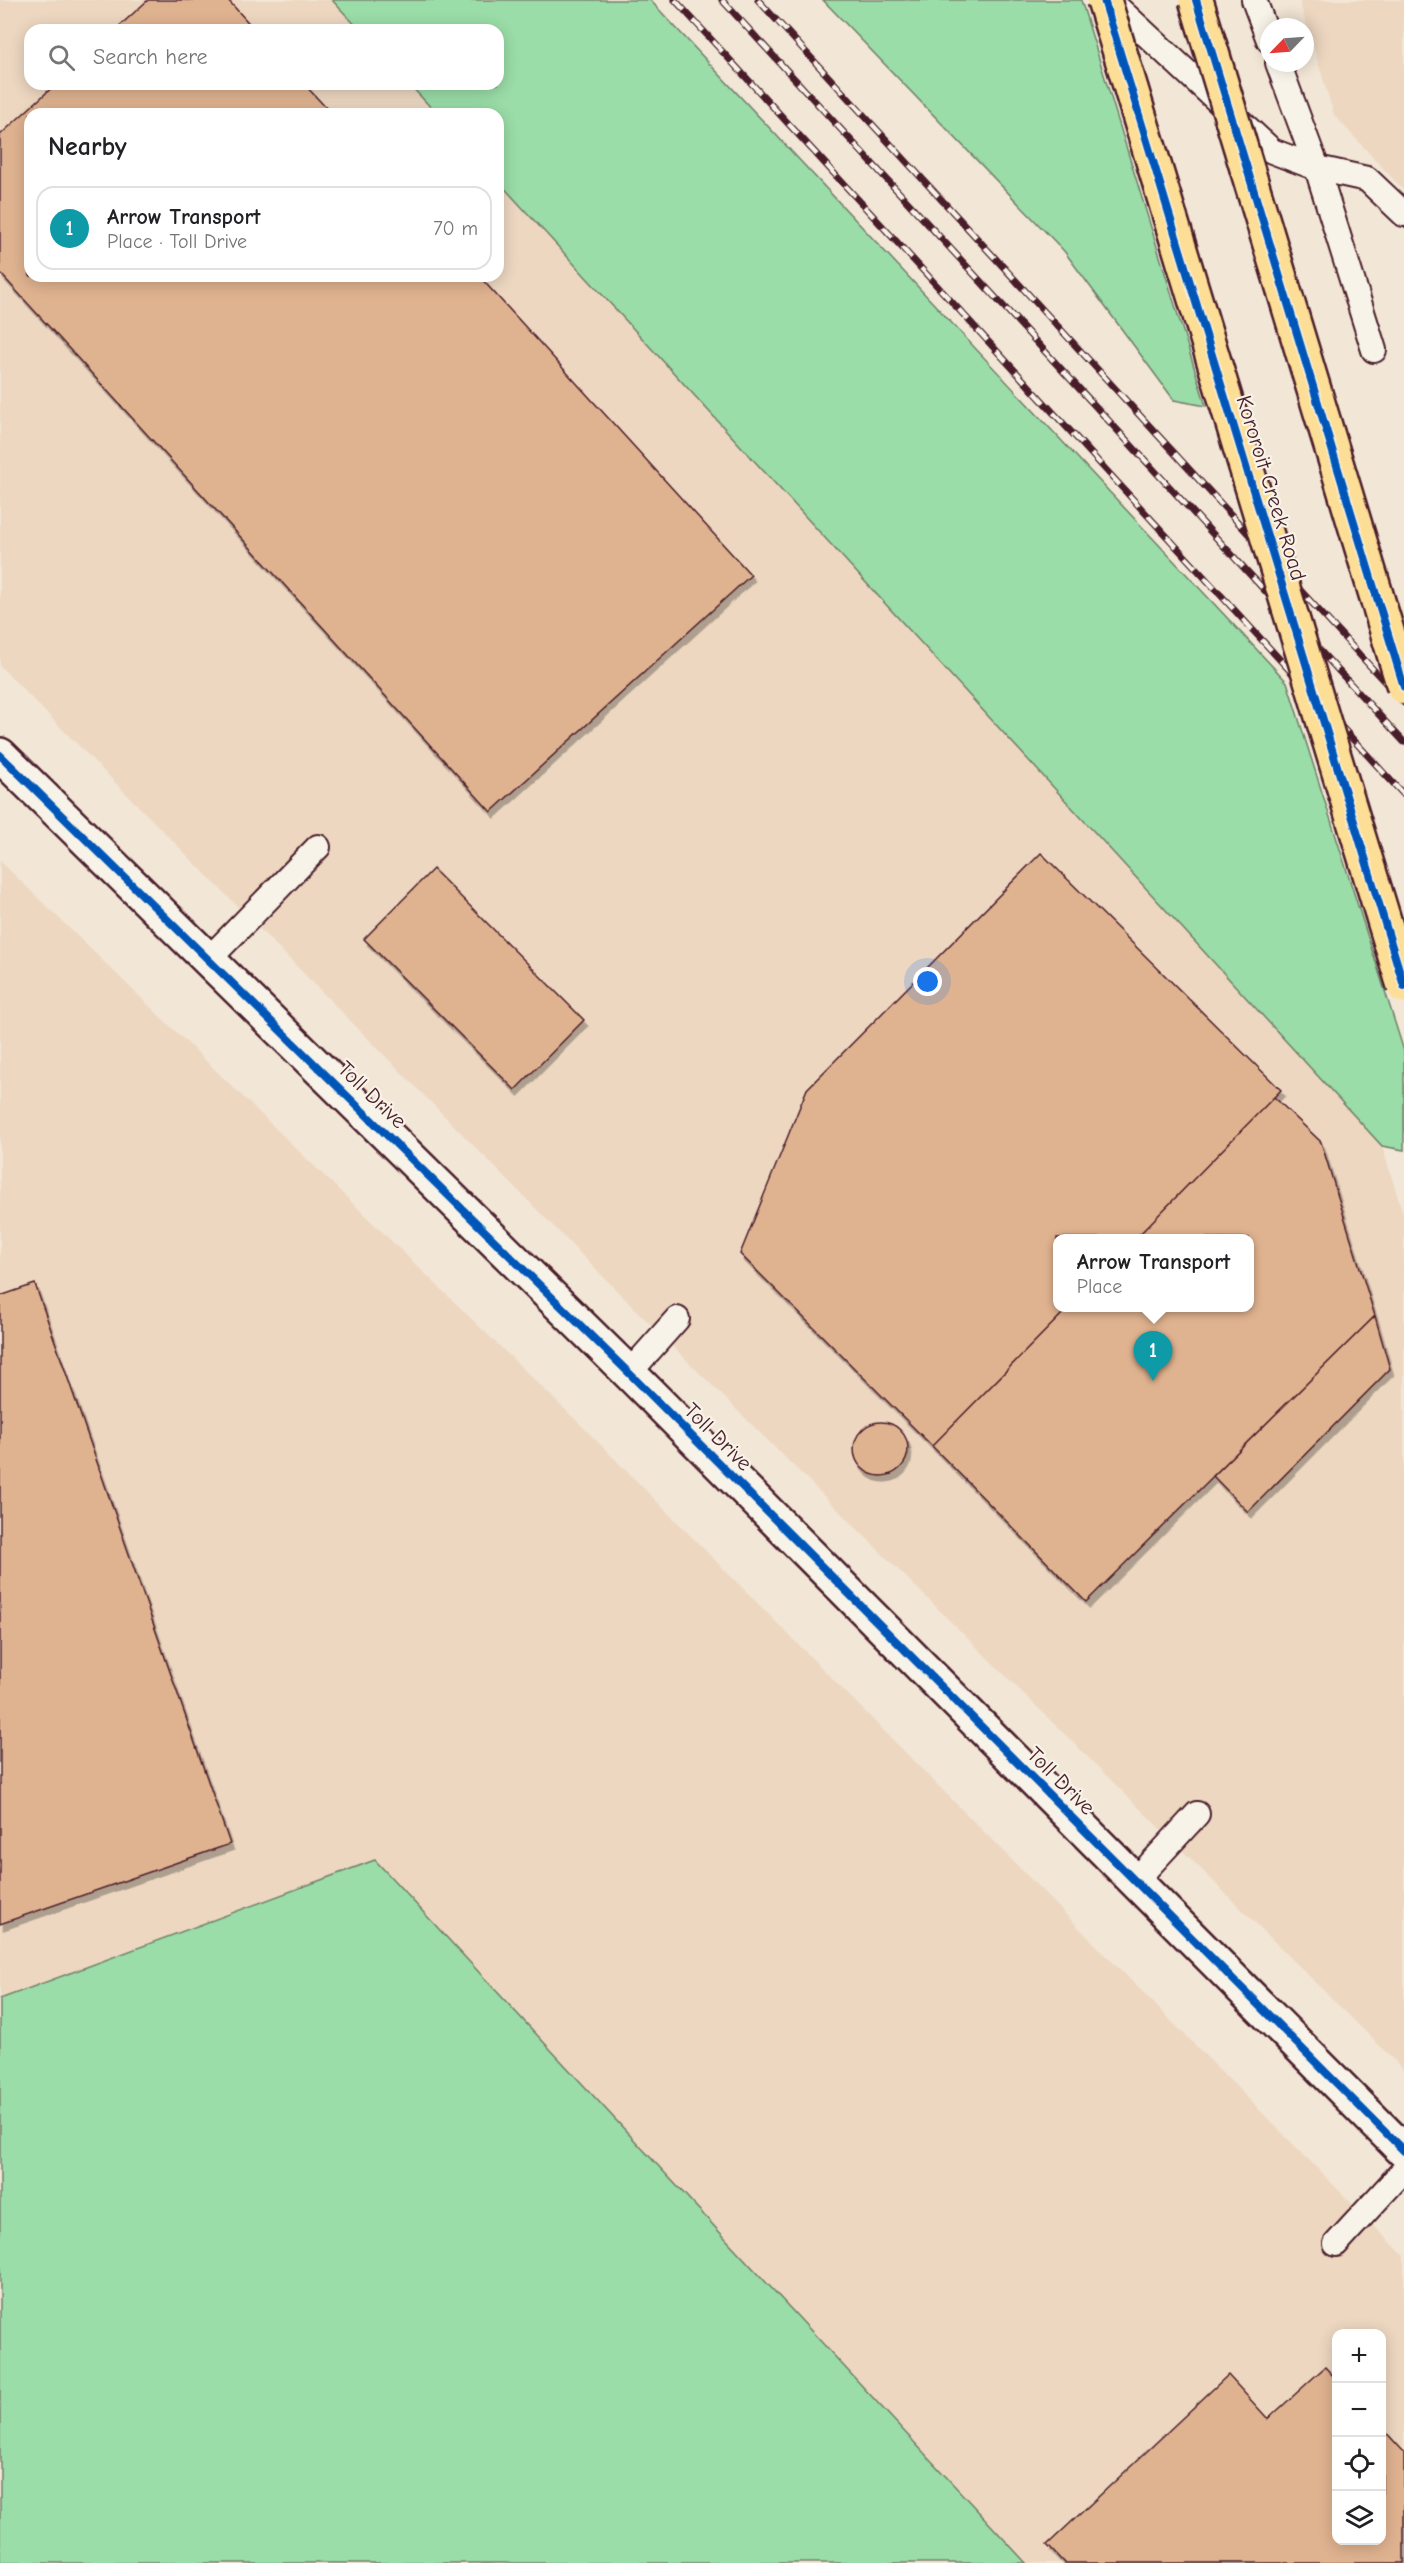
<!DOCTYPE html>
<html lang="en">
<head>
<meta charset="utf-8">
<style>
	:root { --surface:#fff; --page:#f6f6f6; --text:#202124; --muted:#757577; --line:#e0e0e0; --accent:#ea580c }
	body { margin:0; font-family:"Comic Neue",sans-serif; background:var(--page); color:var(--text) }
	.controls { position:absolute; right:18px; bottom:18px; display:grid; overflow:hidden; border-radius:12px; box-shadow:0 3px 15px #0003 }
	.controls button { width:54px; height:54px; display:grid; place-items:center; padding:0; border:0; border-bottom:2px solid var(--line); background:var(--surface); color:var(--text); font:30px sans-serif }
	.compass { position:absolute; left:1260px; top:18px; width:54px; height:54px; border-radius:50%; background:var(--surface); box-shadow:0 3px 15px #0003; rotate:245deg }
	.you { position:absolute; left:928px; top:982px; width:21px; height:21px; margin:-15px; border:4px solid #fff; border-radius:50%; background:#1a73e8; box-shadow:0 0 0 9px #1a73e833 }
	.badge { display:grid; place-items:center; width:39px; height:39px; border-radius:50%; background:var(--accent); color:#fff; font-size:20px; font-weight:700 }
	.pin { position:absolute; translate:-50% -50px; filter:drop-shadow(0 2px 3px #0008) }
	.pin::after { content:''; position:absolute; top:32px; width:21px; height:18px; background:inherit; clip-path:polygon(0 0,100% 0,50% 100%) }
	.popup { position:absolute; left:1053px; top:1234px; width:201px; height:78px; box-sizing:border-box; display:grid; place-content:center; border-radius:12px; background:var(--surface); filter:drop-shadow(0 2px 4px #0005); font-size:20px; white-space:nowrap; color:var(--muted) }
	.popup b { font-size:22px; color:var(--text) }
	.popup::after { content:''; position:absolute; left:50%; top:100%; margin-left:-12px; border:12px solid transparent; border-top-color:var(--surface) }
	.list { margin:0; padding:0; list-style:none }
	h2 { display:flex; justify-content:space-between; align-items:center; height:78px; margin:0; padding:0 24px; font-size:26px }
	h2 small { font-size:20px; font-weight:400; color:var(--muted) }
	.list li { display:grid; grid-template-columns:39px 1fr auto; gap:18px; align-items:center; box-sizing:border-box; height:84px; margin:0 12px 12px; padding:0 12px; border:2px solid var(--line); border-radius:18px }
	.list b { display:block; font-size:22px; white-space:nowrap }
	.list p { margin:0; font-size:20px; white-space:nowrap; color:var(--muted) }
	.list em { font-size:20px; font-style:normal; color:var(--muted) }
	.icon { flex:none; width:33px; height:33px; fill:none; stroke:currentColor; stroke-width:2; stroke-linecap:round; stroke-linejoin:round }
	.map { position:relative; flex:none; width:1404px; height:2563px; overflow:hidden }
	.search { position:absolute; background:var(--surface); box-shadow:0 3px 15px #0003; left:24px; top:24px; width:480px; height:66px; display:flex; align-items:center; gap:15px; box-sizing:border-box; padding:0 21px; border-radius:18px; color:var(--muted); font-size:22px }
	.panel { position:absolute; background:var(--surface); box-shadow:0 3px 15px #0003; left:24px; top:108px; width:480px; height:174px; border-radius:18px }
	.map>svg:first-child { display:block }
</style>
</head>
<body>
<div class="map">
<svg width="1404" height="2563" viewBox="0 0 1404 2563">
	<defs>
		<filter id="shadow"><feDropShadow dx="3.5" dy="6" stdDeviation="0" flood-color="#0004"/></filter>
	</defs>
	<rect width="100%" height="100%" fill="#f2e6d6"/>
	<filter id="ink" filterUnits="userSpaceOnUse"><feTurbulence type="fractalNoise" baseFrequency=".0167" numOctaves="2"/><feDisplacementMap in="SourceGraphic" scale="12" xChannelSelector="R" yChannelSelector="G"/><feConvolveMatrix kernelMatrix="1 2 1 2 8 2 1 2 1" color-interpolation-filters="sRGB"/></filter>
	<g filter="url(#ink)">
		<!-- built -->
		<path fill="#edd7c1" fill-rule="evenodd" d="M0 0H338L366 30H30V84H416L443 114H30V276H498V173L779 479 1382 1146 1404 1217V2070L640 1314 0 666ZM1057 1238H1249V1308H1057Z
			M1299 0H1404V191L1334 115Z
			M0 861 583 1427 1404 2256V2563H1026L375 1860 0 1999ZM1336 2334H1382V2540H1336Z"/>
		<!-- green -->
		<path fill="#9adda8" stroke="#727e6a" stroke-width="1.5" d="M332 0H650L1287 682 1404 1051V1150L1382 1146 498 181V114H437L409 84H498V30H360Z
			M823 0H1081L1206 406 1174 400 1064 251Z
			M375 1860 1026 2563H0V1999Z"/>
		<!-- building -->
		<path fill="#e0b390" stroke="#4a1f2b" stroke-width="1.5" filter="url(#shadow)" d="M148 0H228L255 30H115Z
			M56 84H304L332 114H30V276H479L751 575 491 812 0 273V135Z
			M1041 853 1281 1090 1136 1238H1057V1308H1068L932 1446 740 1254 807 1089Z
			M433 869 584 1020 515 1090 364 939Z
			M1274 1097 1321 1142 1375 1316 1086 1602 932 1446 1068 1308H1249V1238H1136Z
			M35 1284 230 1844 0 1924V1296Z
			M1375 1316 1390 1369 1248 1512 1213 1476Z
			M854 1449a27 27 0 1 1 54 0a27 27 0 1 1-54 0Z
			M1325 2367 1336 2379V2540H1382V2428L1404 2452V2563H1064L1047 2545 1228 2375 1268 2419Z"/>
		<g fill="none" stroke-linecap="round" stroke-linejoin="round">
			<!-- lane casing -->
			<g stroke="#4a1f2b" stroke-width="28">
				<path id="lane" d="M1109 0 1272 151 1317 168 1367 179 1404 214
					M1254 0 1269 40
					M1278 63 1317 168 1374 350
					M208 960 318 847
					M629 1373 677 1319
					M1135 1881 1197 1814
					M1336 2244 1404 2170"/>
			</g>
			<!-- street casing -->
			<g stroke="#4a1f2b" stroke-width="38">
				<path id="street" d="M0 755 629 1373 1404 2151"/>
			</g>
			<!-- lane -->
			<use href="#lane" stroke="#f7f3e8" stroke-width="24"/>
			<!-- street -->
			<use href="#street" stroke="#f7f3e8" stroke-width="33"/>
			<!-- rail casing -->
			<g stroke="#4a1f2b" stroke-width="7">
				<path id="rail" d="M675 0 1404 795
					M722 0 1404 742
					M758 0 1404 703"/>
			</g>
			<!-- rail -->
			<use href="#rail" stroke="#f7f3e8" stroke-width="4.5" stroke-dasharray="14" stroke-linecap="butt"/>
			<!-- primary-bridge casing -->
			<g stroke="#4a1f2b" stroke-width="38" stroke-linecap="butt">
				<path id="primary-bridge" d="M1104 0 1404 986
					M1196 0 1404 687"/>
			</g>
			<!-- primary-bridge -->
			<use href="#primary-bridge" stroke="#fdde96" stroke-width="33"/>
			<!-- cycleway casing -->
			<g stroke="#f7f3e8" stroke-width="11">
				<path id="cycleway" d="M1104 0 1404 986
					M1196 0 1404 687
					M0 755 629 1373 1404 2151"/>
			</g>
			<!-- cycleway -->
			<use href="#cycleway" stroke="#0057b8" stroke-width="8"/>
		</g>
	</g>
	<g text-anchor="middle" dominant-baseline="central" stroke-width="4.5" stroke-linejoin="round" paint-order="stroke">
		<!-- street labels -->
		<g font-size="22" fill="#4a1f2b" stroke="#f7f3e8">
			<text transform="translate(1271 488) rotate(73)">Kororoit Creek Road</text>
			<text transform="translate(372 1095) rotate(44)">Toll Drive</text>
			<text transform="translate(718 1437) rotate(45)">Toll Drive</text>
			<text transform="translate(1061 1781) rotate(45)">Toll Drive</text>
		</g>
	</g>
</svg>
<div class="controls">
<button>+</button>
<button>−</button>
<button><svg class="icon" aria-label="locate" viewBox="0 0 24 24"><circle cx="12" cy="12" r="6"/><path d="M12 2v4M12 18v4M2 12h4M18 12h4"/></svg></button>
<button><svg class="icon" aria-label="layers" viewBox="0 0 24 24"><path d="M12 4l9 5-9 5-9-5zM3 14l9 5 9-5"/></svg></button>
</div>
<svg class="compass" viewBox="-18 -18 36 36"><path d="M0-13l5 13h-10z" fill="#e53935"/><path d="M0 13l5-13h-10z" fill="#757577"/></svg>
<div class="you"></div>
<div class="pin badge" style="left:1153px;top:1381px;background:#0f9aa8">1</div>
<div class="popup"><b>Arrow Transport</b>Place</div>
<div class="search"><svg class="icon" aria-label="search" viewBox="0 0 24 24"><circle cx="10" cy="10" r="6"/><path d="M15 15l6 6"/></svg>Search here</div>
<section class="panel">
<h2>Nearby<small></small></h2>
<ul class="list">
<li><span class="badge" style="background:#0f9aa8">1</span><div><b>Arrow Transport</b><p>Place · Toll Drive</p></div><em>70 m</em></li>
</ul>
</section>
</div>
</body>
</html>
